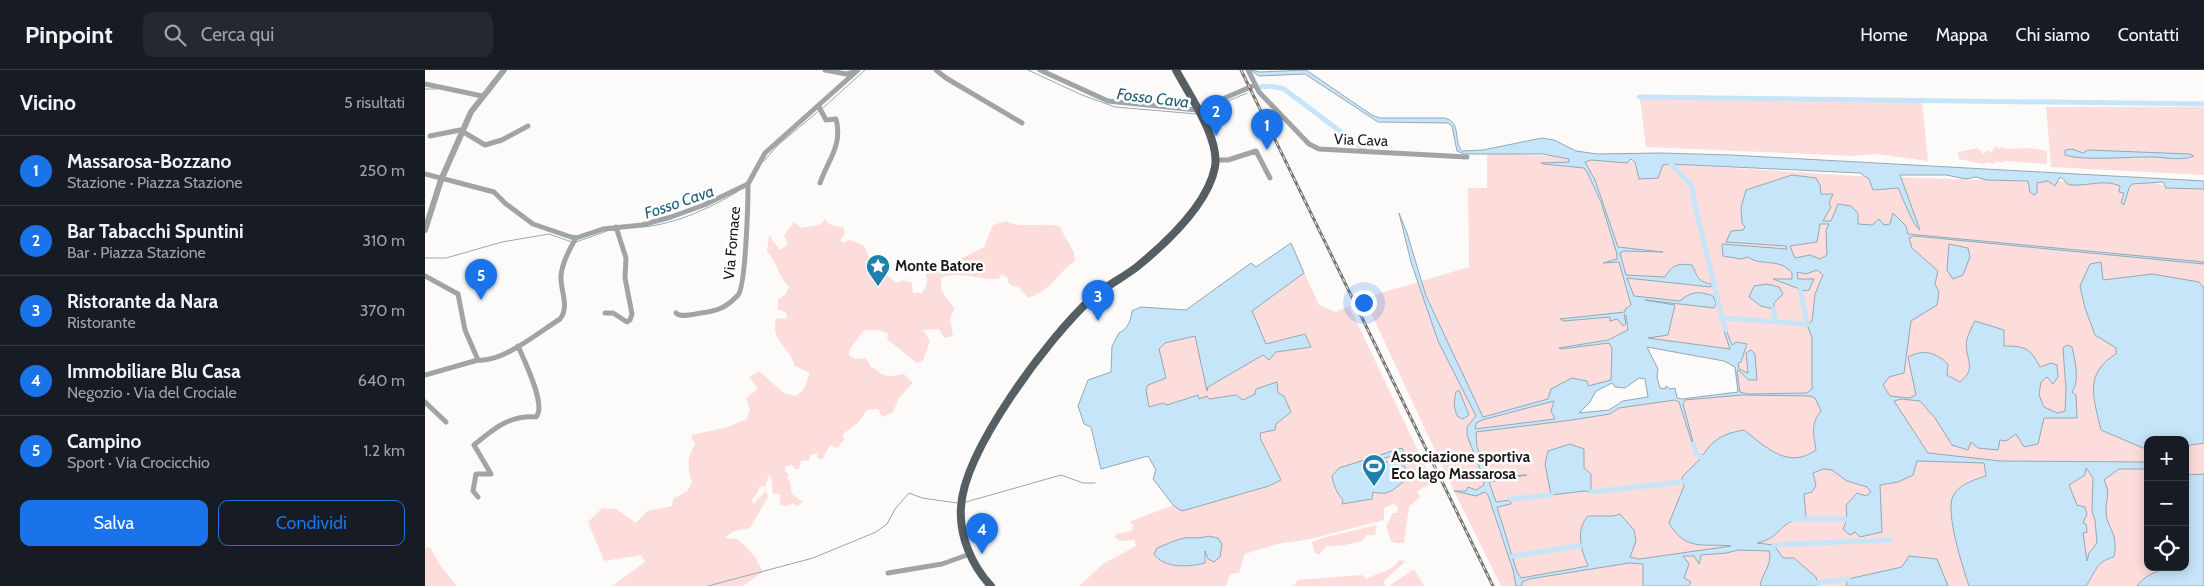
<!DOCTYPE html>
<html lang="it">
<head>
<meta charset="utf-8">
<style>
	:root { --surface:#171b24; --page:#242831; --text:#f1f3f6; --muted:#9ea1a6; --line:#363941; --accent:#1a73e8 }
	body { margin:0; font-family:Cabin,sans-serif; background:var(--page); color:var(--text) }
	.controls { position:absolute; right:15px; bottom:15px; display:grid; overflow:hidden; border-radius:10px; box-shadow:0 2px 12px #0003 }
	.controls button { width:45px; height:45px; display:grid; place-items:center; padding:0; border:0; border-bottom:1px solid var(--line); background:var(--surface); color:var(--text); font:25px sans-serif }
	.you { position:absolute; left:938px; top:232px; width:18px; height:18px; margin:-12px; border:4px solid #fff; border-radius:50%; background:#1a73e8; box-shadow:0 0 0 8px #1a73e833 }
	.badge { display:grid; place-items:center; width:32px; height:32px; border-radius:50%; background:var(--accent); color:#fff; font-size:16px; font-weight:700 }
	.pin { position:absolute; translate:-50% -41px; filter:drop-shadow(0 1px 2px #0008) }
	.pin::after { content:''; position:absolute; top:26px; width:18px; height:15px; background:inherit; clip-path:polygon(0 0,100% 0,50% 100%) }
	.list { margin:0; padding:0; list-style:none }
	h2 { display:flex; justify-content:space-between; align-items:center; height:65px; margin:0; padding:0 20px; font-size:21px }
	h2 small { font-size:16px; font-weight:400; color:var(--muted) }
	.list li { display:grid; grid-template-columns:32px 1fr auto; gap:15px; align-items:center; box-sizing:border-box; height:70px; padding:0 20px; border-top:1px solid var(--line) }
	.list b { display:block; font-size:19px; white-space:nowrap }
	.list p { margin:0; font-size:16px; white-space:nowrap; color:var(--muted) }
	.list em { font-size:16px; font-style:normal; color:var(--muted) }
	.actions { display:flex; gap:10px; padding:15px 20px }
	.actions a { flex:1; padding:11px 0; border:1px solid var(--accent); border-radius:10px; text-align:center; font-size:18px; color:var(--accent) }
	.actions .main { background:var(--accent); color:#fff }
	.icon { flex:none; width:28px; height:28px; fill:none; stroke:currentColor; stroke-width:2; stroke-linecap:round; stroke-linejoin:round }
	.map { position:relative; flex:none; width:1779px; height:516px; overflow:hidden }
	header { display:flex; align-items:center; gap:30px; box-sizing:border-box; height:70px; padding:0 25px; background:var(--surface); border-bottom:1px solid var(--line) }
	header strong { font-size:24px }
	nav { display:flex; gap:28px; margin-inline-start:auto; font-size:18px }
	.search { width:350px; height:45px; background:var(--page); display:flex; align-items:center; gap:12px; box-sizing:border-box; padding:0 18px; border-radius:10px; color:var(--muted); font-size:19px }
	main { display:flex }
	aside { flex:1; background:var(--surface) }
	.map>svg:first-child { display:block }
</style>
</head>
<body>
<header>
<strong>Pinpoint</strong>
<div class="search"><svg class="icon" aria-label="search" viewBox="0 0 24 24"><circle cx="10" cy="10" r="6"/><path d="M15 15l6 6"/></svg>Cerca qui</div>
<nav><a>Home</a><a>Mappa</a><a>Chi siamo</a><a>Contatti</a></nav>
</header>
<main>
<aside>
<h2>Vicino<small>5 risultati</small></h2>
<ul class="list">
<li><span class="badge">1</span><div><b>Massarosa-Bozzano</b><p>Stazione · Piazza Stazione</p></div><em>250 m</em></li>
<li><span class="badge">2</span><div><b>Bar Tabacchi Spuntini</b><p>Bar · Piazza Stazione</p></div><em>310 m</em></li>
<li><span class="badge">3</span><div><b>Ristorante da Nara</b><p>Ristorante</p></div><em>370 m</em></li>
<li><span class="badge">4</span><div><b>Immobiliare Blu Casa</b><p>Negozio · Via del Crociale</p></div><em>640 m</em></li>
<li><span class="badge">5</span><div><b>Campino</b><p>Sport · Via Crocicchio</p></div><em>1.2 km</em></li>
</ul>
<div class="actions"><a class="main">Salva</a><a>Condividi</a></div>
</aside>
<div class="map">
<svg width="1779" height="516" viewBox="0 0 1779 516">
	<rect width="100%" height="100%" fill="#fdfbfa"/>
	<!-- green -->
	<path fill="#fcdddc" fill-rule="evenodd" d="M1215 29 1497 32 1503 91 1450 84 1428 86 1221 77Z
		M1621 37H1779V105L1626 97Z
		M1571 76 1574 79 1576 77 1580 79 1605 78 1622 81V94L1580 91 1577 93 1572 91 1568 94 1562 92 1559 94 1534 89 1533 82 1553 78 1558 84 1562 80 1566 83Z
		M1073 83 1433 106 1592 111 1725 112 1746 117H1779V516H1076L1029 421 939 228 1044 197 1043 118H1062V85ZM1222 277 1299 291 1310 297 1313 322 1257 329 1252 328 1250 318 1245 319 1241 316 1240 319 1235 318 1232 307 1233 299ZM1214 308 1220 309 1223 327 1198 331 1184 340 1154 343 1165 332 1171 321 1187 313 1190 317 1200 318ZM1723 370H1760V497H1723Z
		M400 149 404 154 419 158 420 163 415 171 420 173 423 169 439 176 445 189 471 213 478 210 487 213 488 223H497C505 212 502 206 496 195L504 191 529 192 559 177 568 155 581 151C593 159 619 152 634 156L649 182 650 191C630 205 628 219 603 228L593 216 590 217 584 214 582 207 576 204 574 209C554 211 536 200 516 208V220L530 239 525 248 528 266 519 268 514 259 498 260 505 271 498 291 492 293 462 269 463 264 453 260H439L425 279 424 285 430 289 441 288 446 297C452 299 452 301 457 304 463 308 472 305 479 304L488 313 474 328 468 342 457 347 453 339 442 340 433 353 418 364 419 370 412 378 405 375 397 390 392 388V383L385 385V390L376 391 374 399H370L367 395 361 396 360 401 364 405 362 408 365 412 367 424 378 432 372 436 368 433 362 436 355 435V424H348L346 406 343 407 341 416 334 417 333 422 327 430 328 434 341 421 343 427 325 458 309 461 299 468 312 469 319 475 330 487 338 502 318 516H187L220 492 216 485 179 491 163 452 177 438 191 439 211 453 222 441 247 436 248 429 262 421 267 413C263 399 261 388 270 375L266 365 303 357 322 349 325 339 321 328 333 319 324 307 334 301 359 323 371 326 378 320 385 303 370 296C364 275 345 272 351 248L362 249 361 242 353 240V229L361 224 364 217C353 206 351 190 342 181L344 165 355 180 363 174 359 165 369 152 376 158 395 155Z
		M866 173 894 235 911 242 924 236 1008 412 992 421 995 427 984 437 979 473H970L966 471 961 456 968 443H972L973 438 969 433 959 438V450L885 469 852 474 820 484 814 503 805 504 801 516H654L678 494 711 476 709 470 696 471 690 468 691 464 707 461 708 455 704 452 748 435 728 409 731 400 723 386 676 399 666 357 659 354 653 336 663 310 686 302 687 276 694 263C703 259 706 250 707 241L716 237 761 240 826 193 831 197Z
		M952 455 950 465H942L937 471C924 474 915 477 902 476L893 485 889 482 887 472 901 467Z
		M5 477 15 495 32 516H0V478Z
		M974 490 981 491 959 511 960 516H866L871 514 872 510 937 505 942 509C954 501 967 503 974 490Z
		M989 499 999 516H964Z"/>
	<!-- water -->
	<path fill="#c6e5f8" stroke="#93a8b5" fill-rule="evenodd" d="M825 0 835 2 881 0 947 45 955 48H1020C1037 53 1028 71 1037 81L1058 80 1117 68 1129 70 1151 81 1172 84 1235 83 1305 85 1779 111V119L1741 118 1738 112 1707 114 1704 118 1699 135 1696 133 1699 123 1694 122 1695 116C1680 109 1663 116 1647 115 1640 115 1641 110 1635 107L1630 116 1623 111 1612 113V123L1609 125 1605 122 1603 111 1561 110 1551 107 1541 109 1521 105H1475L1495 160C1488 156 1478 128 1473 118L1448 120 1444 109 1435 103 1245 94 1238 95 1233 108 1214 109 1210 92 1206 89 1202 93 1166 90 1160 92 1170 110 1193 177 1238 182 1199 181 1195 183 1201 205 1240 207C1247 195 1253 193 1267 195 1273 206 1271 211 1286 214V217L1202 208 1209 226 1255 231C1266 221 1275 221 1288 226L1291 233 1289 238 1220 230 1250 235 1243 265 1223 268 1305 279 1299 261 1301 260 1307 275 1311 272 1322 274 1316 292 1313 293 1314 299 1323 303 1321 283 1326 280 1330 284 1332 310H1324L1313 300 1312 302 1315 322 1323 324 1382 323 1387 319V268L1382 254 1387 251 1390 224 1398 205 1392 200 1381 204 1372 202 1373 209H1389L1384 220 1380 221 1348 209H1367V203C1354 187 1337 197 1323 187L1316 189 1298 186 1297 174 1362 179 1361 176 1301 172 1306 161 1318 160 1320 157 1317 153 1316 138 1321 120 1367 105 1391 108 1395 115 1396 124H1408L1404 133 1406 137 1398 151H1406L1413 134 1426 136 1433 143V154L1447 155 1454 149 1459 155 1465 154 1468 143 1481 156 1483 164 1779 192V194L1489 166 1484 168 1487 178 1513 201 1510 214 1514 222 1512 235 1486 251 1479 303 1464 307 1458 315 1465 326 1484 328 1491 325 1483 287C1499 279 1510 282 1523 294L1522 305 1535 312C1554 297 1538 288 1542 269 1544 263 1547 256 1550 251L1579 260V276C1600 276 1605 278 1615 297L1626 293 1632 295 1633 307 1628 314 1622 307 1616 312 1614 325 1619 337 1632 343 1640 341 1641 320 1638 278 1642 275 1647 277C1650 290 1655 311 1647 322L1651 325 1652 348H1619L1613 374 1599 377 1591 364 1581 371 1575 370 1573 380 1553 378 1546 372 1543 380 1527 375 1510 348 1495 331 1476 329 1469 331 1503 383 1576 391 1723 392V399H1694L1679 410C1686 425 1681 426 1681 441 1681 458 1694 462 1689 487 1671 491 1670 503 1661 516H1544C1538 498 1520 443 1528 426 1534 414 1549 410 1561 406L1559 393 1492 391 1488 405 1473 412 1455 415 1457 462 1435 467 1430 462 1425 465 1418 459 1422 449 1421 435 1432 423 1441 426 1446 422 1442 417 1422 411 1407 400 1398 399 1388 403 1391 416 1387 422 1379 424 1381 447C1353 451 1357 468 1332 473L1349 475 1358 488H1369L1391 507 1393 516H1335C1337 503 1348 494 1344 481L1313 480 1302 483 1276 485 1274 494 1269 486H1258L1264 494 1259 508 1266 512 1264 516H1218V494L1204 493 1104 509 1097 512V516H1091L1088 500 1063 425 1060 422 1051 426 1029 421H1041L1043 417 1051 420 1059 415 1058 407 1042 365V357L1051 346 1013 271 986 192 974 143 982 163 1001 226 1058 347 1123 329 1126 319 1147 308 1162 311 1163 316 1186 310 1187 278 1184 273 1136 279 1134 278 1183 270 1203 260 1201 245H1199L1201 254 1198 256 1192 249 1185 251V247L1139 251 1135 249 1200 242V239L1206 235 1194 192 1178 193 1192 189V184L1176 132 1162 102 1159 98 1119 94 1116 93 1144 92V89L1117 84H1039L1032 81 1027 56 1023 53 953 52 880 4 834 6ZM1395 154H1404L1401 161 1402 185 1395 189 1385 185 1370 188 1365 176 1392 172ZM1222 277 1299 291 1310 297 1313 322 1257 329 1252 328 1250 318 1245 319 1241 316 1240 319 1235 318 1232 307 1233 299ZM1214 308 1220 309 1223 327 1198 331 1184 340 1154 343 1165 332 1171 321 1187 313 1190 317 1200 318ZM1317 325 1385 326 1390 328 1396 341C1386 353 1388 364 1391 380 1363 400 1341 377 1319 360 1300 363 1288 369 1278 385L1271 383 1258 334 1260 330ZM1250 330 1254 332 1271 385 1277 387 1257 407 1259 416 1244 453C1261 482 1278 473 1306 476L1214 489 1205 487 1211 471 1209 460 1195 444 1188 446H1163C1150 461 1156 479 1163 496L1096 508 1092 502 1072 437 1086 434 1085 430 1071 432 1064 412 1102 405 1063 407 1052 377 1051 362 1147 350 1185 344 1194 338ZM1129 331 1126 341 1130 349 1050 359 1051 353 1057 350ZM1661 398 1668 408 1667 442 1670 450 1672 473 1664 483 1662 491 1658 463 1662 462 1661 454 1658 453 1662 444 1660 437 1652 435 1644 415 1660 405Z
		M1647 79 1658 83 1663 80 1765 84 1769 86C1754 92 1737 86 1722 87 1701 87 1659 91 1640 85V80Z
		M866 173 879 203 827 241 841 274 880 264 886 277 851 282 844 290 838 285 783 317 782 321 770 266 740 273 734 279 741 308 723 315 721 320 724 337 738 333 742 335 773 325 774 329 782 326 784 329 811 325 818 330 830 324 831 319 852 312 853 323 859 326 866 342 851 354 850 360 835 363 836 370 856 410 844 416 757 441 749 436 728 409 731 400 723 386 676 399 666 357 659 354 653 336 663 310 686 302 687 276 694 263C703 259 706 250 707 241L716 237 761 240 826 193 831 197Z
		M1524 174 1543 178 1545 187 1538 205 1528 209 1522 200Z
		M1676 192 1678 210 1727 204 1774 212 1779 218V373L1760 376V370H1723V378H1718L1676 360C1669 329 1658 304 1691 284V278L1670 265 1660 238 1655 216 1665 194Z
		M1342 214 1354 217 1358 224 1349 233V239L1336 236 1324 227 1329 216Z
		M1034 320 1044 345 1038 349 1033 347C1028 338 1029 331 1031 322Z
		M1145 374 1159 379V398L1166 404V422L1160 421 1126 425 1120 394 1123 381Z
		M977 378 979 382 937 395 938 397 971 390 980 397 981 410C967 420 965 426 948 422L947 429 917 434 918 430C912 423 909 417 907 406L914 398Z
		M1779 404V516H1712C1723 501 1743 497 1760 497V405Z
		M783 466 793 468 797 474 795 487 789 492 783 489 780 481V493C764 497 740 499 729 484L732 478C740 475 750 470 759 468 768 467 775 469 783 466Z
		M1484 486 1512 489 1523 516H1421L1423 509 1477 497Z"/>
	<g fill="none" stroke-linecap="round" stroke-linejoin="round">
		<!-- stream -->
		<path stroke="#93a8b5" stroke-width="1" d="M603 0 657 25 690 37 772 44
			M0 19H12
			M398 38 440 0
			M778 42 822 23
			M339 91 353 75 395 40
			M218 157C251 154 285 138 312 122
			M151 172 182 161
			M0 188H21L77 172 124 164 147 172
			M541 432 636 405 658 413H670
			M283 516 388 488 451 462 462 454 470 439 484 423 497 428 532 433"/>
		<!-- canal -->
		<path stroke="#c6e5f8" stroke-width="5" d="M835 17 846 16 859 19 940 80
			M1214 27 1779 34
			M1246 94 1267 116 1270 135 1297 248 1382 254 1375 220
			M1349 239 1350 252
			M1297 248 1301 260
			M1268 374 1272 385 1277 387
			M1166 422 1257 412
			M1086 429 1126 425
			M1366 449H1422
			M1349 475 1466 470
			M1088 486 1155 476
			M1391 513 1423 509"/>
		<!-- minor -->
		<path stroke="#a0a4a7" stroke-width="5" d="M400 0 421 4 429 2
			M511 0 521 8 597 53
			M615 0 683 31 772 40 830 15
			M823 0 834 22 884 74 894 79 1042 87
			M0 14 57 26
			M394 37 401 50 411 49C418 75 403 90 395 113
			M5 66 35 60 60 75 77 70 103 56
			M791 90H803L831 81 845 108
			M0 104 69 122 81 134 108 154 146 167 151 168 178 159 217 155 246 147 279 135 323 114 340 83 433 0
			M0 206 33 224 40 260 53 290
			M180 243H188L202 252 205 250 207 244 200 208 201 188 191 157
			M251 243C256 248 269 244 276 243 293 241 302 237 313 225 321 216 323 130 323 114
			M0 305 53 290C77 293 114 262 135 249 145 237 135 219 136 206 137 193 145 178 151 168
			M0 332 21 352
			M53 427 48 421 51 404H66L49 375C68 359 84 345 111 347 122 336 99 290 93 276
			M463 503 517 494 545 484"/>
		<!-- tertiary -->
		<path stroke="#a0a4a7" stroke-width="6" d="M0 160 16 110 46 42 79 0"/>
		<!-- primary -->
		<path stroke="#555e62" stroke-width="8" d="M566 516C547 496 534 466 536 437 539 380 624 267 666 229 680 216 698 208 713 196 741 173 783 134 790 97 795 68 764 25 751 0"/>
		<!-- rail casing -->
		<g stroke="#797676" stroke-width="3">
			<path id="rail" d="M816 0 1068 516"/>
		</g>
		<!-- rail -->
		<use href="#rail" stroke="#fff" stroke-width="1" stroke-dasharray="4" stroke-linecap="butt"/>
	</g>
	<!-- icons -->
	<defs>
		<g id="sight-pin" transform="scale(1.25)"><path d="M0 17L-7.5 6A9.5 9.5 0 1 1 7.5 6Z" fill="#1e80ab" stroke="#fff"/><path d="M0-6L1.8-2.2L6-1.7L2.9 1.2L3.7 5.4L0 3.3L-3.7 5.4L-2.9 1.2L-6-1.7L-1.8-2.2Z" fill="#fff"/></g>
		<g id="stadium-pin" transform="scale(1.25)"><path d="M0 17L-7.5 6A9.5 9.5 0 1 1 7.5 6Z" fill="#1e80ab" stroke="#fff"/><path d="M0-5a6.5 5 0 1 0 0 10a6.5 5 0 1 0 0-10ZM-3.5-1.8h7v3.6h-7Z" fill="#fff"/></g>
	</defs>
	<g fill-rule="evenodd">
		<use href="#sight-pin" x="453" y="196"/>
		<use href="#stadium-pin" x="949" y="396"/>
	</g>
	<g text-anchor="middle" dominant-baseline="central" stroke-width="5" stroke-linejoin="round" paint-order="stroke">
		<!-- street labels -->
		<g font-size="15" fill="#1c1818" stroke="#fff">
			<text transform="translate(936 70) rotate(2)">Via Cava</text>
			<text transform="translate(307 173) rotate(-85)">Via Fornace</text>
		</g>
		<!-- poi labels -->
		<g font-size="15" font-weight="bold" fill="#1c1818" stroke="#fff" text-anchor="start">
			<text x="470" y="196">Monte Batore</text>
			<text x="966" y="387">Associazione sportiva<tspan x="966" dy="17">Eco lago Massarosa</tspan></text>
		</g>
		<!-- water labels -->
		<g font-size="16" font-style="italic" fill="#1e5e7d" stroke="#fff">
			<text transform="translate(728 28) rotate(7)">Fosso Cava</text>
			<text transform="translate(254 132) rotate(-19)">Fosso Cava</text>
		</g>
	</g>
</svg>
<div class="controls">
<button>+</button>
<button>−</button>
<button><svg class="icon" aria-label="locate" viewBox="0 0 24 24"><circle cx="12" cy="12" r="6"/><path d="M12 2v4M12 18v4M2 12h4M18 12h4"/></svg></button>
</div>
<div class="you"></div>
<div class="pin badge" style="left:842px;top:80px">1</div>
<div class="pin badge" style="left:791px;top:66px">2</div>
<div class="pin badge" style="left:673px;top:251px">3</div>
<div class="pin badge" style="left:557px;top:484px">4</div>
<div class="pin badge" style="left:56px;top:230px">5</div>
</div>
</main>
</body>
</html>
